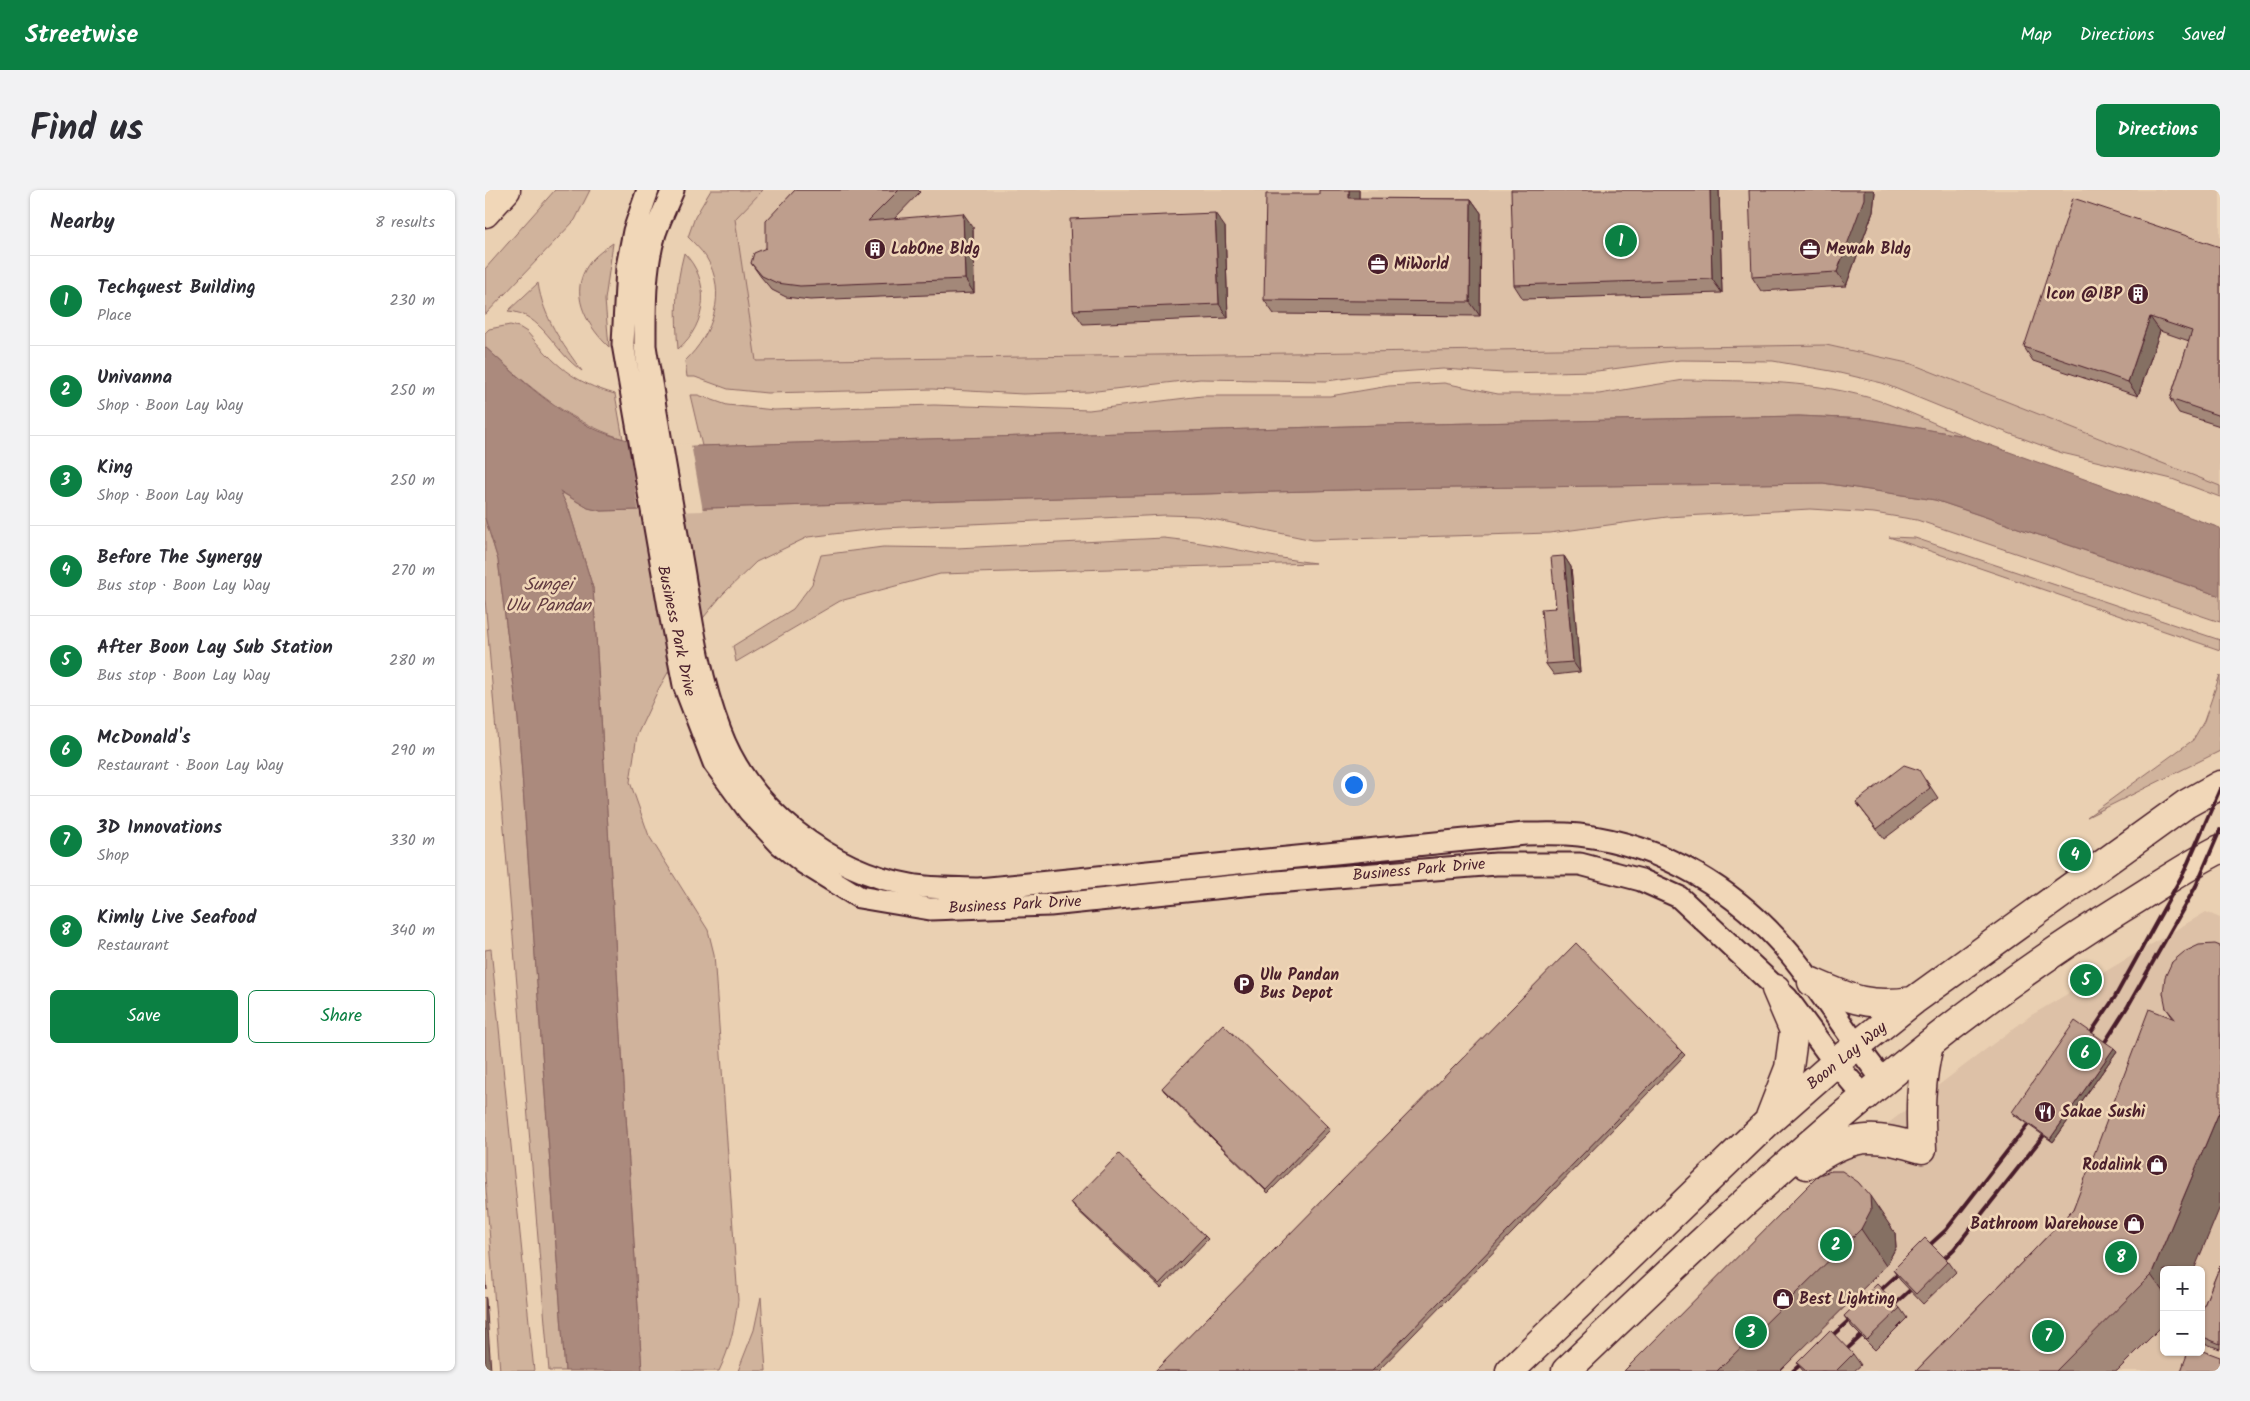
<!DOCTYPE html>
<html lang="en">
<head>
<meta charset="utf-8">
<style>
	:root { --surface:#fff; --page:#f2f2f3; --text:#2b2b33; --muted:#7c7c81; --line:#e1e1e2; --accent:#0b8043 }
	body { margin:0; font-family:Kalam,sans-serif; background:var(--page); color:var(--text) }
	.controls { position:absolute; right:15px; bottom:15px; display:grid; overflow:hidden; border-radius:8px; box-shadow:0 1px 4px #0004 }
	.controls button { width:45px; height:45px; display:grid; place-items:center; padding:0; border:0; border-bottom:1px solid var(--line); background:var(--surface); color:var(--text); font:25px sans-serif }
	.you { position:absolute; left:868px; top:594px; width:18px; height:18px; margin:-12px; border:4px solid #fff; border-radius:50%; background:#1a73e8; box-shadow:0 0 0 8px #1a73e833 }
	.badge { display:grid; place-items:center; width:32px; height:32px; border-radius:50%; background:var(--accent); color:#fff; font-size:16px; font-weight:700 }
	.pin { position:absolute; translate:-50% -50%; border:2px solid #fff; box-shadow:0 1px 5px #0006 }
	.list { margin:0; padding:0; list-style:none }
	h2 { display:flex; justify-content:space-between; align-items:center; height:65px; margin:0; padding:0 20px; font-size:21px }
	h2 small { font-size:16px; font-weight:400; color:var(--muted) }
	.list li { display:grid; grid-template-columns:32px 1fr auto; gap:15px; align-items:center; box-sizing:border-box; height:90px; padding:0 20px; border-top:1px solid var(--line) }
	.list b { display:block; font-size:19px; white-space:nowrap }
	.list p { margin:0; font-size:16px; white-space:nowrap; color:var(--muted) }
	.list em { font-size:16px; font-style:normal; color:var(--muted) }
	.actions { display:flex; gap:10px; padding:15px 20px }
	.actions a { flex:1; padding:11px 0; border:1px solid var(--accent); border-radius:8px; text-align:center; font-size:18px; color:var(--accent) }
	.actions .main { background:var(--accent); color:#fff }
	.map { position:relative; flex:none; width:1735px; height:1181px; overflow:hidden; border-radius:8px }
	header { display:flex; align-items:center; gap:30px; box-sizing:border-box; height:70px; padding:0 25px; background:var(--accent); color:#fff }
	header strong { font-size:24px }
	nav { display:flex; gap:28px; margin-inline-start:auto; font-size:18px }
	.intro { display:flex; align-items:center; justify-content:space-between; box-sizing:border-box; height:120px; padding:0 30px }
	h1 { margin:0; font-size:35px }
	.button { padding:12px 22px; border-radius:8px; background:var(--accent); color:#fff; font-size:18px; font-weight:700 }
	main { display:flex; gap:30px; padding:0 30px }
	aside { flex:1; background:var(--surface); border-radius:8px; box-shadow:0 1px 4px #0004 }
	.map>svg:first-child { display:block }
</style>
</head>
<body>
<header>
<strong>Streetwise</strong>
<nav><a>Map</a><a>Directions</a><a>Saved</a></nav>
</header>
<div class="intro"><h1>Find us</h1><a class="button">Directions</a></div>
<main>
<aside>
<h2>Nearby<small>8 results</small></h2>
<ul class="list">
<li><span class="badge">1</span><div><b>Techquest Building</b><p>Place</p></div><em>230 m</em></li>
<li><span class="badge">2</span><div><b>Univanna</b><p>Shop · Boon Lay Way</p></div><em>250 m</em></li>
<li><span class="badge">3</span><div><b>King</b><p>Shop · Boon Lay Way</p></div><em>250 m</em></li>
<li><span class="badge">4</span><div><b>Before The Synergy</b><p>Bus stop · Boon Lay Way</p></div><em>270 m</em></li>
<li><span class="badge">5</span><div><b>After Boon Lay Sub Station</b><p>Bus stop · Boon Lay Way</p></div><em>280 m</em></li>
<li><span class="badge">6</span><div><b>McDonald's</b><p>Restaurant · Boon Lay Way</p></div><em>290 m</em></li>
<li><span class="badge">7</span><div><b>3D Innovations</b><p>Shop</p></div><em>330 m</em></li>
<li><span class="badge">8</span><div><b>Kimly Live Seafood</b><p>Restaurant</p></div><em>340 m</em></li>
</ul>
<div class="actions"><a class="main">Save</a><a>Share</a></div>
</aside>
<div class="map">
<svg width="1735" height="1181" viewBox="0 0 1735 1181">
	<rect width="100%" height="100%" fill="#ead0b2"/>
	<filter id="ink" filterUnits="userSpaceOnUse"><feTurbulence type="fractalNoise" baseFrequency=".02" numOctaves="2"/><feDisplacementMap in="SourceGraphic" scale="10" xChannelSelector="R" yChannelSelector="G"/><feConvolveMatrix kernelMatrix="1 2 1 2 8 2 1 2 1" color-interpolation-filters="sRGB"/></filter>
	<g filter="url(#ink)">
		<!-- built -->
		<path fill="#ddc1a7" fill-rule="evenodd" d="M278 0H1735V296L1427 174 1341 155 271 171 250 28Z
			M1721 722 1735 728V1181H1139L1340 981 1545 826ZM1679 1080H1716V1162H1679Z"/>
		<!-- green -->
		<path fill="#d0b39c" stroke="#8d6964" d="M70 0H105L90 30 0 125V79Z
			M226 0H278L250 29 271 171 1341 155 1427 174 1735 296V307L1687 289 1577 263 1483 228 1397 193 1346 181 1288 171 1195 170 1112 181 1018 183 958 179 899 183 842 191 715 189 603 202 538 204 447 199 282 203 243 199 210 187H202L200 171C228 144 243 103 221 67 216 60 209 53 203 47L210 27Z
			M128 53 120 110 124 157C104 138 85 108 100 80 106 68 117 61 128 53Z
			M199 63C226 90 223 134 193 159 190 122 190 98 199 63Z
			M53 93C58 127 77 154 97 181 69 162 57 123 23 121Z
			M25 135 34 137 42 142C71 175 87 192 130 204L138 249C79 229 46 198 0 157V143L4 139Z
			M1199 190C1265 191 1332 190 1395 211 1424 221 1452 235 1480 246L1381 229 1314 226 897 235 217 256 205 205H213L242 215 289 220 449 215 604 220 717 206H845L904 196 959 193 1013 204H1114Z
			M1338 293 1450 310 1735 406V432L1432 330 1389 323 1325 319 1182 327 1065 343 828 350 713 326 681 325 398 338 323 347 271 372 238 404 214 433 195 462 174 498 152 545 145 592 164 646 223 740 229 764 253 1110C250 1136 245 1158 234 1181H157L108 398 84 320 74 301 103 318 116 321 895 299Z
			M0 328 13 370 33 529 80 1181H64L0 409Z
			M1404 347 1430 348 1735 450V460Z
			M679 348C730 353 779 367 830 373L455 384 355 411 251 472 248 456 308 419 327 394 336 365 398 357 471 358Z
			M1735 485V561L1602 627 1708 550 1719 531Z
			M6 759 49 1181H15L0 986V760Z
			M276 1107 281 1181H253L269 1140Z"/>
		<!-- water -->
		<path fill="#ab8a7d" stroke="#845f5c" d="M0 157C35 189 70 222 114 241 136 250 159 253 181 257L897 235 1314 226 1381 229 1480 246 1735 338V406L1450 310 1338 293 895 299 116 321 103 318 75 301 84 320 108 398 157 1181H80L33 529 13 370 0 328Z"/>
		<!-- pier -->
		<path fill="#ead0b2" d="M142 247 182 255 206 254 218 321 154 323Z"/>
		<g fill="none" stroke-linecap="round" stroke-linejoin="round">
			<!-- street casing -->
			<g stroke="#4a1f2b" stroke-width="25">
				<path id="street" d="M163 0 149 41 142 77 138 154 185 423 199 495 229 573 264 621 295 654 319 673 374 707 445 719 565 715 778 693 1011 674H1095L1156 690 1194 707 1302 808 1350 873 1380 907
					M188 0C182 14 175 29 170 43 159 79 160 119 160 156 172 231 185 305 198 379 207 434 215 489 235 541 264 619 345 681 426 695 448 699 472 698 494 699L1040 644C1058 644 1076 643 1094 645 1179 655 1252 700 1306 765 1339 805 1366 851 1399 891"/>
			</g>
			<!-- primary casing -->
			<g stroke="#4a1f2b" stroke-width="31">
				<path id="primary" d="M1327 792C1368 810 1383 817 1428 811
					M1285 927 1304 878 1309 841 1291 799
					M1322 975C1366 944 1387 943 1437 959 1435 921 1435 892 1444 855
					M1025 1181 1284 931 1350 873 1428 811 1701 614 1735 595
					M1081 1181C1255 1014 1431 845 1637 718 1670 698 1701 676 1735 659"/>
			</g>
			<!-- highway casing -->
			<g stroke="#4a1f2b" stroke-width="31">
				<path id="highway" d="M0 23 21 0"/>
			</g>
			<!-- street -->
			<use href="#street" stroke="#f1d7b8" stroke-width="21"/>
			<!-- primary -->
			<use href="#primary" stroke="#f1d7b8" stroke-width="28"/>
			<!-- highway -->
			<use href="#highway" stroke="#f1d7b8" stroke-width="28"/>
			<!-- rail -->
			<path stroke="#4a1f2b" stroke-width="4" d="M1599 853 1630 807 1699 682 1735 599
				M1613 863 1643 816 1711 696 1735 640
				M1437 1062 1461 1040 1551 924
				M1450 1077 1469 1059 1567 935
				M1387 1108 1422 1076
				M1400 1123 1435 1091
				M1338 1154 1373 1122
				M1308 1181 1325 1166
				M1338 1181 1386 1137"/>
		</g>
		<!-- wall -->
		<path fill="#a38879" stroke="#4a1f2b" d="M310 0H433L435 2 409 29 488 37 489 103 325 110 301 107 287 100 276 87 266 73 281 58Z
			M874 0V9H986L996 23 995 126 789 124 779 110Z
			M1234 0 1237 103 1038 109 1029 95Z
			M1390 2 1388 22 1361 96 1276 101 1267 87Z
			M740 37 743 128 598 134 588 120Z
			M1735 57V236L1694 223 1685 209 1704 151 1675 141 1653 206 1548 171 1539 157Z
			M1079 366 1086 377 1095 482 1069 485 1061 474Z
			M1441 590 1453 608 1399 649 1371 612Z
			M1687 772 1709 1080H1679V1134L1632 1181H1431L1588 1020 1688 828 1681 818Z
			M1629 858 1632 861 1568 952 1529 925 1527 922Z
			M1197 862 1200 865 893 1181H670Z
			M677 898 842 936 845 940 783 1003 679 901Z
			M1373 992 1410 1043 1411 1057 1401 1076 1295 1181H1139Z
			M586 1013 720 1046 723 1049 676 1098 589 1017Z
			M1463 1071 1471 1082 1438 1114 1415 1090 1408 1080Z
			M1735 1076V1159L1716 1152V1123Z
			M1415 1118 1422 1128 1390 1160 1367 1137 1359 1126Z
			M1368 1164 1376 1175 1369 1181H1318L1312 1173Z"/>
		<!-- shaded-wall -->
		<path fill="#856f63" stroke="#4a1f2b" d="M864 0H874V22L864 8Z
			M1225 0H1234L1237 103 1227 89Z
			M1379 0H1388L1390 2 1388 22 1361 96 1352 82Z
			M986 9 996 23 995 126 985 112Z
			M478 23 488 37 489 103 480 89Z
			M730 23 740 37 743 128 734 114Z
			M1665 127 1675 141 1653 206 1643 192Z
			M1079 366 1086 377 1095 482 1088 472Z
			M1629 858 1632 861 1568 952 1565 949Z
			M1735 920V1017L1709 1080H1679V1103L1666 1085Z
			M1385 1006 1410 1043 1411 1057 1401 1076 1376 1039Z
			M0 1083 1 1099 0 1097Z
			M0 1107 1 1109 6 1181H0Z"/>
		<!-- building -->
		<path fill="#be9e8d" stroke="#4a1f2b" d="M310 0H414L383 31 478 23 480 89 315 96 292 93 277 86 266 73 269 63 281 58V31Z
			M834 0H864V8L986 9 985 112 779 110 781 4H834Z
			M1026 0H1225L1227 89 1029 95Z
			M1264 0H1379V9L1352 82 1267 87Z
			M1588 8 1735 57V226L1685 209 1707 141 1665 127 1643 192 1539 157Z
			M730 23 734 114 588 120 585 29Z
			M1079 366 1088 472 1061 474 1056 419 1071 418 1066 367Z
			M1419 575 1434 580 1445 598 1392 639 1371 612Z
			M1091 753 1197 862 887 1181H670Z
			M1730 754 1735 756V920L1666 1085 1571 1181H1431L1588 1020 1664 819 1690 829 1681 818 1678 803 1680 787 1687 772 1699 762 1714 755Z
			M1590 831 1629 858 1565 949 1527 922Z
			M738 834 842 936 781 1000 677 898Z
			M634 964 720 1046 674 1094 586 1013Z
			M1346 981H1357L1373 992 1385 1006 1386 1020 1376 1039 1232 1181H1139L1334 985Z
			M1440 1048 1463 1071 1431 1104 1408 1080Z
			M1735 1076V1154L1716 1146V1123Z
			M1392 1094 1415 1118 1382 1150 1359 1126Z
			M1345 1140 1368 1164 1351 1181H1321L1312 1173Z
			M1716 1160 1735 1167V1181H1696L1703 1162H1716Z"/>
	</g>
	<!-- icons -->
	<defs>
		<g id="building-disc" transform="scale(1.125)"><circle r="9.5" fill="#4a1f2b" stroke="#f1d7b8"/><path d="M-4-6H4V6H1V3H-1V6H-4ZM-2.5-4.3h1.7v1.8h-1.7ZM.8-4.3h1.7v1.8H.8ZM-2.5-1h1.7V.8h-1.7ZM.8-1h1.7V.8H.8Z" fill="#fff"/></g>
		<g id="office-disc" transform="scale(1.125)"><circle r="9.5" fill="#4a1f2b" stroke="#f1d7b8"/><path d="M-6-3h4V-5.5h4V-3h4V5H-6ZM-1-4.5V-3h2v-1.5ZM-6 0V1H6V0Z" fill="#fff"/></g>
		<g id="parking-disc" transform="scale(1.125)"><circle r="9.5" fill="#4a1f2b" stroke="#f1d7b8"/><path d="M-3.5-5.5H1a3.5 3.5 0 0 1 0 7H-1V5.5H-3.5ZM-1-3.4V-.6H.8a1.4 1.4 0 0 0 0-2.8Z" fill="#fff"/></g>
		<g id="restaurant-disc" transform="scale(1.125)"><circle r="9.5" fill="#4a1f2b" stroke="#f1d7b8"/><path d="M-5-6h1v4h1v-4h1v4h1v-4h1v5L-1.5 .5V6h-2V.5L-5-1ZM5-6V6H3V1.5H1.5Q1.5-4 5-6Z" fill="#fff"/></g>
		<g id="shop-disc" transform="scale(1.125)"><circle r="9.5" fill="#4a1f2b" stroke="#f1d7b8"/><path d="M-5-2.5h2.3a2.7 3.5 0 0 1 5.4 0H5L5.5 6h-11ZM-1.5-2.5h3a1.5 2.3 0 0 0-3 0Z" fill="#fff"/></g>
	</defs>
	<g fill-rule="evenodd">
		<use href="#building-disc" x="390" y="59"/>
		<use href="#office-disc" x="1325" y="59"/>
		<use href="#office-disc" x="893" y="74"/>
		<use href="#building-disc" x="1653" y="104"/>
		<use href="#parking-disc" x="759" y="794"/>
		<use href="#restaurant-disc" x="1560" y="922"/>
		<use href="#shop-disc" x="1672" y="975"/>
		<use href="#shop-disc" x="1649" y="1034"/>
		<use href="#shop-disc" x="1298" y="1109"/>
	</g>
	<g text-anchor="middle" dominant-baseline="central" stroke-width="5" stroke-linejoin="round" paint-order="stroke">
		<!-- poi labels -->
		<g font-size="16" font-weight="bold" fill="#4a1f2b" stroke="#f1d7b8" text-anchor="start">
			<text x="406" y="59">LabOne Bldg</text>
			<text x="1341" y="59">Mewah Bldg</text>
			<text x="909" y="74">MiWorld</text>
			<text x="1637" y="104" text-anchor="end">Icon @IBP</text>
			<text x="775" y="785">Ulu Pandan<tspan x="775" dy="18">Bus Depot</tspan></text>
			<text x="1576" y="922">Sakae Sushi</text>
			<text x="1656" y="975" text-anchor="end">Rodalink</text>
			<text x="1633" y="1034" text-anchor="end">Bathroom Warehouse</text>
			<text x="1314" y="1109">Best Lighting</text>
		</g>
		<!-- street labels -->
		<g font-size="16" fill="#4a1f2b" stroke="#f1d7b8">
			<text transform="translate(191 441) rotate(78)">Business Park Drive</text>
			<text transform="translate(934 680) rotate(-5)">Business Park Drive</text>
			<text transform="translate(530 715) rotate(-3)">Business Park Drive</text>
			<text transform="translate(1362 866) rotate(-39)">Boon Lay Way</text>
		</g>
		<!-- water labels -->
		<g font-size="18" font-style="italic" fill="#623a40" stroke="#f1d7b8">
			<text x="63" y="395">Sungei<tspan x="63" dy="21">Ulu Pandan</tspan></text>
		</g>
	</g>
</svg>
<div class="controls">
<button>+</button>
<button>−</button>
</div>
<div class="you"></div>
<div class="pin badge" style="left:1136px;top:51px">1</div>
<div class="pin badge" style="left:1351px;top:1055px">2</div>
<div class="pin badge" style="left:1266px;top:1142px">3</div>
<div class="pin badge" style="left:1590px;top:665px">4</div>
<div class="pin badge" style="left:1601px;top:790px">5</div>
<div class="pin badge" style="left:1600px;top:863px">6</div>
<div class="pin badge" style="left:1563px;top:1146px">7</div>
<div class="pin badge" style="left:1636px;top:1067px">8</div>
</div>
</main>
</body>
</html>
